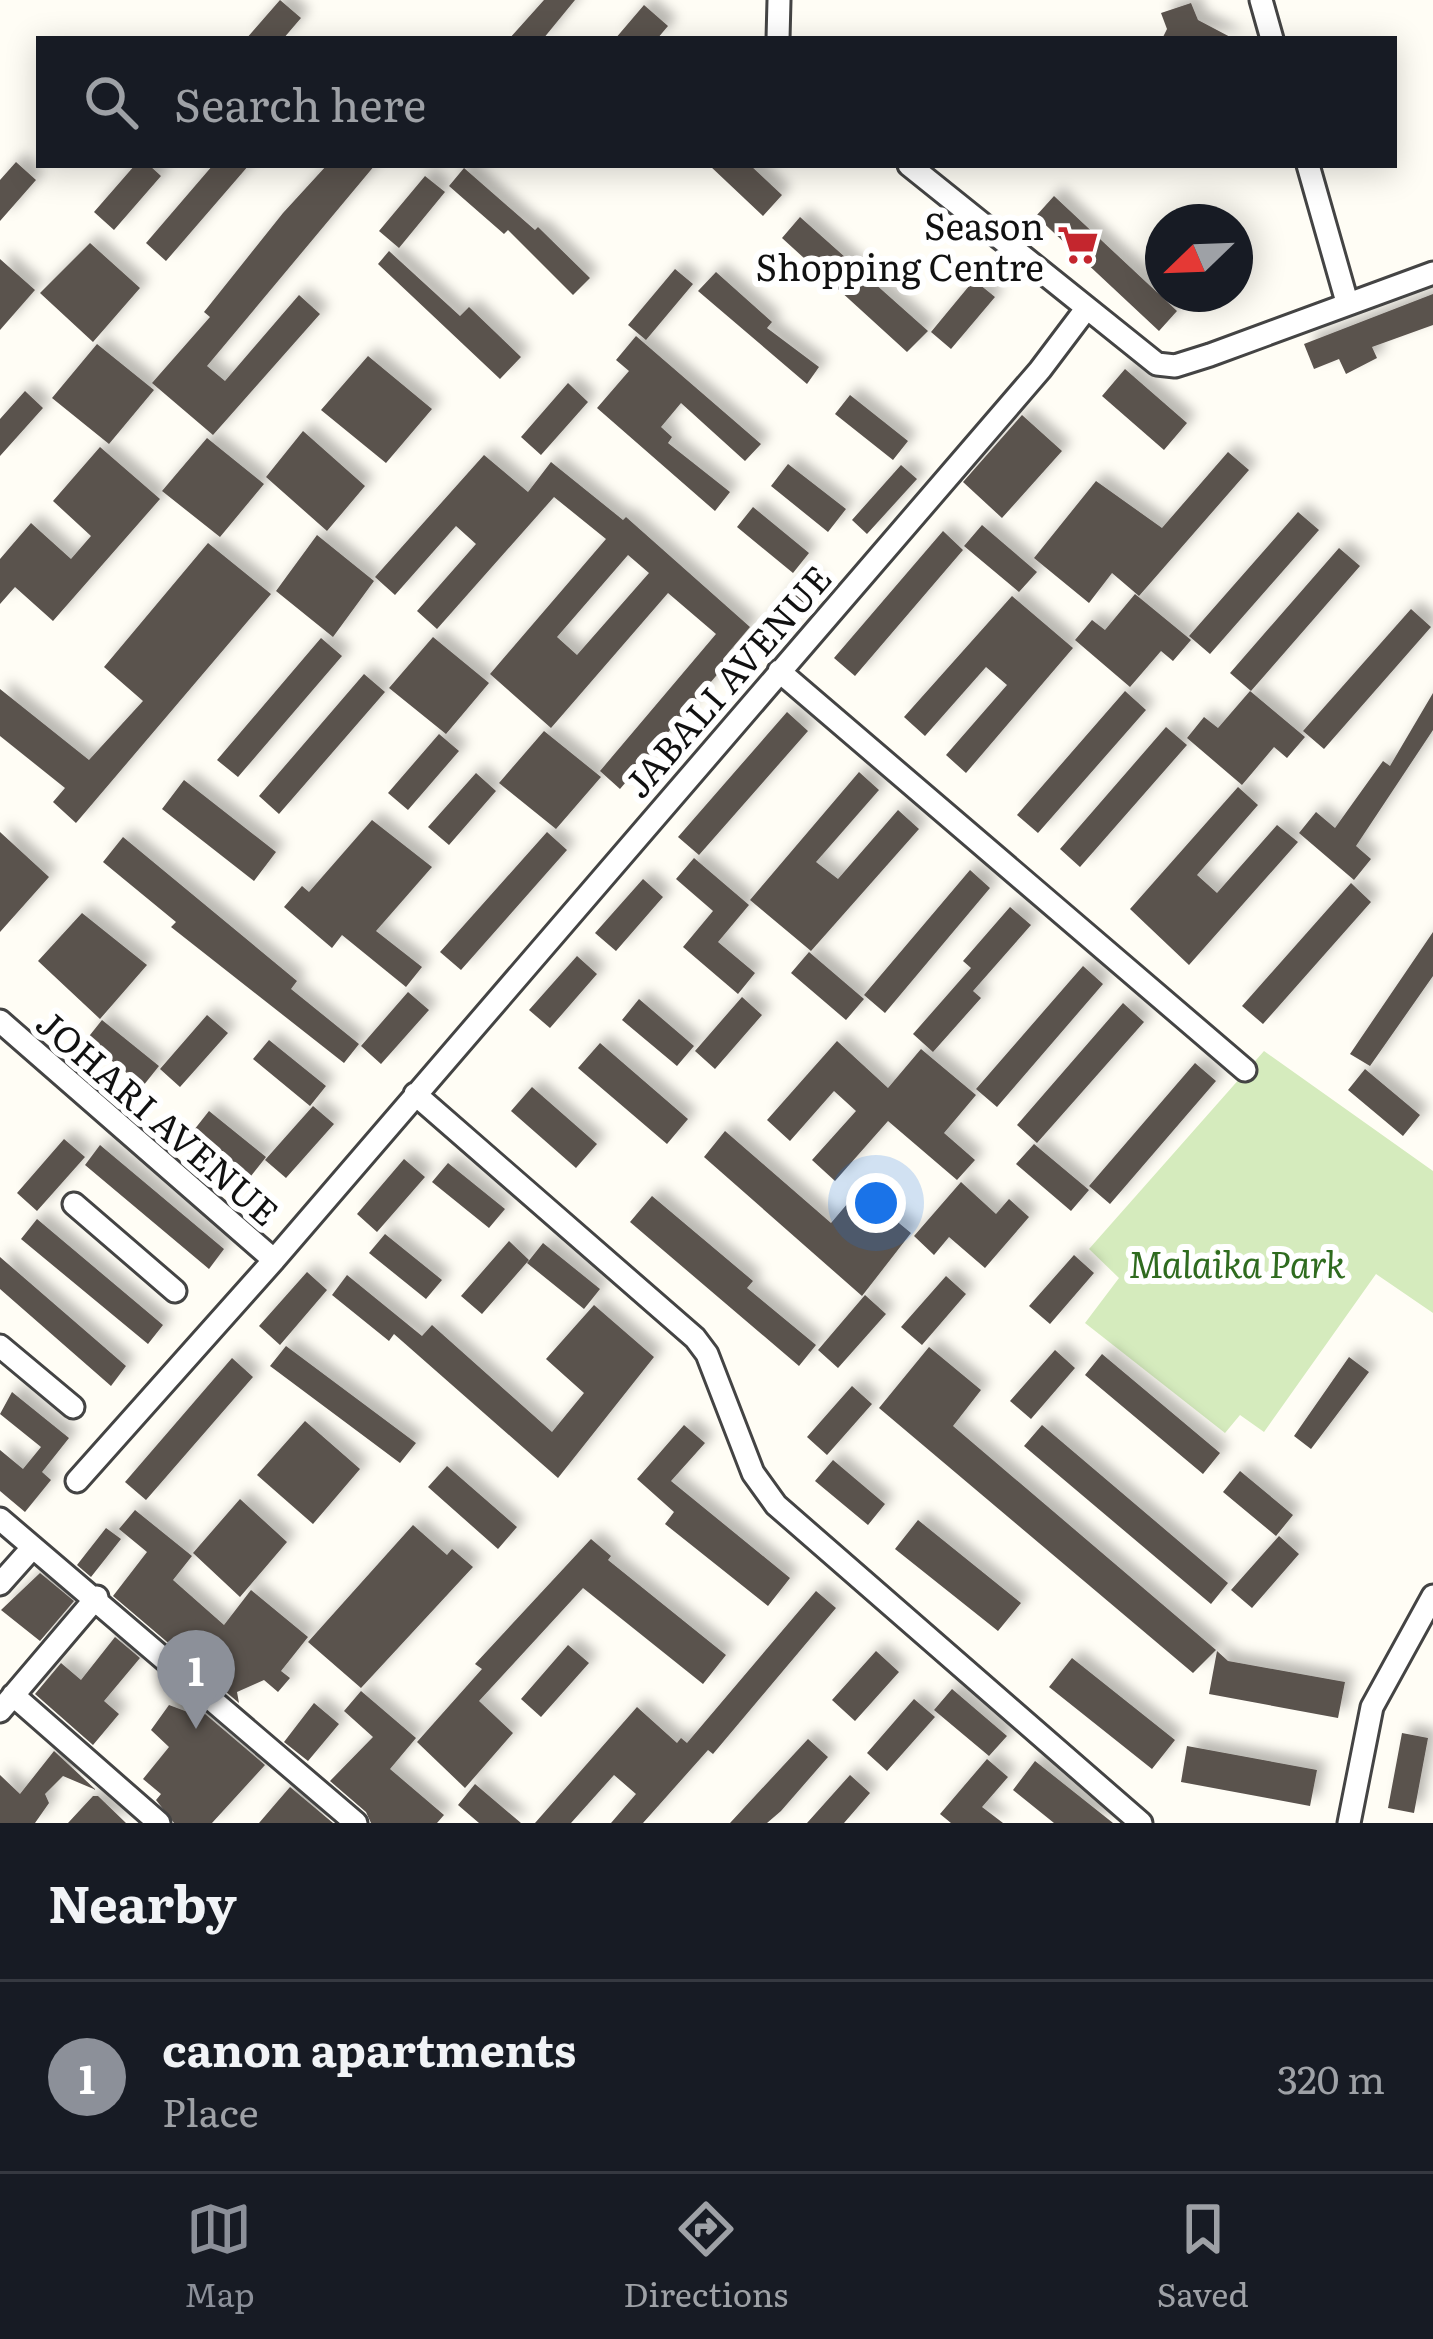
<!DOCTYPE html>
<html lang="en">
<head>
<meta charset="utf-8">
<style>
	:root { --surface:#171b24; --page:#242831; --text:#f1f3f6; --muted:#9ea1a6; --line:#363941; --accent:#8c9099 }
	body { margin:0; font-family:Literata,serif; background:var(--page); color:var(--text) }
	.compass { position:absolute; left:1145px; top:204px; width:108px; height:108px; border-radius:50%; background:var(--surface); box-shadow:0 6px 30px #0003; rotate:247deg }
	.you { position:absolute; left:876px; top:1203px; width:42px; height:42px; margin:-30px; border:9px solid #fff; border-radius:50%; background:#1a73e8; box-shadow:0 0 0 18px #1a73e833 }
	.badge { display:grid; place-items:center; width:78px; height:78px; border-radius:50%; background:var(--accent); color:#fff; font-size:39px; font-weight:700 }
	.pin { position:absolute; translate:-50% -99px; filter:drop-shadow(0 3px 6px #0008) }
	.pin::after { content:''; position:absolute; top:63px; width:42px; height:36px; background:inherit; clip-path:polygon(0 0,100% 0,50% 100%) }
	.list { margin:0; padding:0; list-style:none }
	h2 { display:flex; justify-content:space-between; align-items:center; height:156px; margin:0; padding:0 48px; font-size:51px }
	h2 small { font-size:39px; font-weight:400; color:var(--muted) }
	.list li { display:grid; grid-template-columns:78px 1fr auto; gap:36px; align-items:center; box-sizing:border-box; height:192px; padding:0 48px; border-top:3px solid var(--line) }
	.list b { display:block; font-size:45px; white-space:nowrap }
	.list p { margin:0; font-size:39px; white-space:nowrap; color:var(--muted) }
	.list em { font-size:39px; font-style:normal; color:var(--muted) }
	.icon { flex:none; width:66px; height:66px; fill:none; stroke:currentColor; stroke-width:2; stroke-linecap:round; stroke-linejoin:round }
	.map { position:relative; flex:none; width:1433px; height:1823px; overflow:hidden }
	.search { position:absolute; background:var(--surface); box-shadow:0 6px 30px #0003; left:36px; right:36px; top:36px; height:132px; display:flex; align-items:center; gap:30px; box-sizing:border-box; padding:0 42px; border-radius:0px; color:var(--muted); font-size:45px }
	.sheet { height:348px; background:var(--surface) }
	nav { display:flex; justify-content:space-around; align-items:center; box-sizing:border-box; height:168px; border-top:3px solid var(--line); background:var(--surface); font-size:33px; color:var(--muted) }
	nav a { display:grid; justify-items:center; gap:6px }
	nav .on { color:var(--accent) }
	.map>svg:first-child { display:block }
</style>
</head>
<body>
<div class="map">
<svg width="1433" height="1823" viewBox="0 0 1433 1823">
	<defs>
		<filter id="shadow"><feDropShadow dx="9" dy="-9" stdDeviation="6" flood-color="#0004"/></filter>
	</defs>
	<rect width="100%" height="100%" fill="#fffdf5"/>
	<!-- green -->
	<path fill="#d5ebbd" d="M1264 1051 1433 1171V1313L1376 1274 1264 1432 1240 1415 1225 1433 1085 1323 1119 1278 1089 1249Z"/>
	<!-- building -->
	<path fill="#5a524d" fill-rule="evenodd" filter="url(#shadow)" d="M280 0 301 18 283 39H246Z
		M544 0H575L543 39H509Z
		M1191 3 1198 20 1234 39H1162L1167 29 1161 13Z
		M644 5 668 26 657 39H615Z
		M16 162 36 180 0 221V180Z
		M135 165H149L161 176 114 230 94 212Z
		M213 165H249L166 261 146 243Z
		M327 165H375L207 366 225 381 299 295 320 314 213 435 152 383 210 317 204 312 283 213Z
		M709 165H750L782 195 763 216Z
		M464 168 535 230 538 227 590 278 573 295 508 230 504 234 449 186Z
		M425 176 445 192 399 248 379 231Z
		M1054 196 1177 311 1159 331 1036 216Z
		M800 217 928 331 907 352 782 238Z
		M90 243 140 288 93 342 40 293Z
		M389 251 460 316 469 307 521 357 500 379 378 264Z
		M0 259 35 290 0 330Z
		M675 269 693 284 646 340 628 325Z
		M716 272 772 322 767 328 819 367 807 384 698 291Z
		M974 280 995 297 951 349 931 332Z
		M1433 294V325L1372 347 1377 358 1346 374 1339 359 1314 369 1304 344Z
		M636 336 761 444 745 461 681 403 661 427 672 437 668 443 730 492 715 511 597 408 629 371 616 360Z
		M97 344 154 390 109 444 52 398Z
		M368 356 432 409 386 463 321 410Z
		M1125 369 1187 423 1164 450 1102 396Z
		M568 383 588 402 541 455 521 437Z
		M25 391 43 408 0 456V419Z
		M850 395 908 441 893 460 835 414Z
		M1022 415 1062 451 1002 518 963 482Z
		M303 431 365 486 327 531 266 477Z
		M207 438 264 484 220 537 162 491Z
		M100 447 160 499 53 621 15 587 0 604V559L31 523 71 559 91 536 53 501Z
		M1228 452 1249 470 1139 596 1112 573 1089 603 1034 558 1096 481 1162 528Z
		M484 455 528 492 551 462 623 520 626 517 750 627 723 659 727 663 620 789 600 771 716 634 668 593 551 728 490 674 606 539 554 497 437 629 417 611 476 544 456 526 395 595 375 577ZM628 555 649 573 577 655 557 637Z
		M788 464 846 509 828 532 771 486Z
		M901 465 917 479 867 534 852 520Z
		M753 507 809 553 793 573 737 527Z
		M1298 512 1319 530 1210 654 1189 636Z
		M982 525 1037 572 1019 592 964 546Z
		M943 531 963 550 855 676 834 658Z
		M317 535 374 581 333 637 276 591Z
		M208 543 271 594 76 823 53 802 65 788 0 736V689L89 760 143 701 104 667Z
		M1339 548 1360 566 1251 691 1230 673Z
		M801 575 817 588 771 644 756 631Z
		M1135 594 1191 640 1173 661 1161 651 1130 687 1075 640 1092 620 1105 630Z
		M1012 596 1073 648 966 773 946 755 1007 685 986 667 925 736 904 717Z
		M1411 609 1431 627 1324 749 1303 731Z
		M433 637 489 683 446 734 389 688Z
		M321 638 342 656 238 777 217 760Z
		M364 674 385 692 279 814 259 796Z
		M1125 691 1146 710 1038 833 1017 815Z
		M1250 691 1305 737 1287 758 1274 747 1242 785 1187 738 1204 717 1218 728Z
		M1433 693V730L1356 846 1371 859 1354 880 1299 833 1316 812 1335 828 1383 761 1390 766Z
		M787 712 808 731 699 855 678 837Z
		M1166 727 1187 745 1080 867 1060 849Z
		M544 731 601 777 556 829 499 783Z
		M439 734 459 751 408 810 388 793Z
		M859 772 879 790 816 862 838 879 898 810 919 829 811 951 750 900Z
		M476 773 496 791 449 845 428 827Z
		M184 780 276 852 254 881 162 809Z
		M1238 787 1258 805 1197 875 1217 893 1277 825 1298 842 1189 965 1130 909Z
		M372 820 432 867 376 931 422 967 406 987 342 935 332 948 284 907 302 886 309 892Z
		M0 832 49 877 0 932Z
		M547 832 567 850 461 970 440 952Z
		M123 837 297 981 291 989 359 1044 344 1063 171 927 176 922 103 862Z
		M694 858 749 905 718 942 755 973 738 994 683 947 713 911 676 879Z
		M970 870 990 888 885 1013 864 995Z
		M643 879 663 897 616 951 595 933Z
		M1351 883 1371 902 1263 1024 1242 1006Z
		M1010 907 1031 925 973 991 981 998 933 1052 913 1034 971 968 963 961Z
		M82 913 147 965 100 1019 38 961Z
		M1433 932V976L1370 1066 1350 1054Z
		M809 952 864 999 846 1020 791 973Z
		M577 956 597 974 550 1028 529 1010Z
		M1083 966 1103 984 997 1107 976 1089Z
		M408 992 429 1010 381 1064 361 1046Z
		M742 997 762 1015 715 1069 695 1051Z
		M639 999 694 1046 677 1066 622 1020Z
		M1123 1003 1144 1022 1037 1143 1017 1125Z
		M207 1015 228 1033 180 1087 160 1069Z
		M102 1020 159 1066 143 1086 86 1040Z
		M269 1040 326 1086 310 1106 253 1059Z
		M837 1041 888 1088 921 1049 976 1095 944 1133 975 1160 957 1180 888 1121 835 1181 812 1160 856 1111 834 1091 790 1141 767 1120Z
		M600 1043 688 1119 667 1144 578 1068Z
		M1195 1063 1216 1081 1110 1204 1089 1186Z
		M1365 1069 1420 1115 1403 1136 1348 1090Z
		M532 1087 597 1144 576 1168 511 1111Z
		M313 1106 334 1124 286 1178 265 1160Z
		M209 1111 266 1157 251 1176 194 1130Z
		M725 1131 831 1223 859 1190 911 1233 862 1296 704 1157Z
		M64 1139 85 1157 37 1211 17 1193Z
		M1034 1144 1089 1190 1071 1211 1016 1164Z
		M100 1145 224 1249 209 1269 85 1165Z
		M404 1159 425 1177 377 1232 357 1214Z
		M448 1163 505 1209 489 1228 432 1182Z
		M961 1182 996 1214 1009 1199 1029 1217 985 1268 949 1237 934 1255 914 1236Z
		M652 1196 753 1281 747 1288 816 1345 799 1366 630 1222Z
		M37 1219 163 1325 148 1344 21 1239Z
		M385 1234 442 1280 426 1299 369 1253Z
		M509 1241 529 1260 482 1314 461 1296Z
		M543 1243 600 1289 584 1309 527 1263Z
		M1074 1255 1094 1273 1050 1324 1029 1306Z
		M0 1257 126 1366 111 1386 0 1289Z
		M307 1272 327 1290 280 1345 259 1326Z
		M347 1275 422 1336 432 1325 552 1432 584 1393 546 1359 594 1305 654 1357 558 1478 394 1334 389 1341 332 1295Z
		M946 1276 966 1294 922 1345 901 1327Z
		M865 1295 886 1314 838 1368 818 1350Z
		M286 1346 416 1443 400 1463 270 1366Z
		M929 1347 981 1390 953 1426 1216 1650 1193 1673 879 1408Z
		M1055 1350 1075 1368 1031 1419 1010 1401Z
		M1102 1354 1220 1453 1203 1474 1085 1375Z
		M1349 1357 1369 1372 1311 1449 1294 1436Z
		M232 1358 253 1377 146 1500 125 1482Z
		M852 1386 872 1404 827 1455 807 1437Z
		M12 1392 69 1438 42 1472 51 1480 25 1512 0 1491V1450L23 1469 41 1447 0 1414Z
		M305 1421 360 1469 313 1524 257 1475Z
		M684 1425 705 1443 671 1481 790 1578 768 1606 665 1524 674 1512 637 1479Z
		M1042 1425 1228 1583 1211 1604 1024 1446Z
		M833 1460 885 1504 868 1525 815 1481Z
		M447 1466 517 1527 498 1549 428 1487Z
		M1240 1471 1293 1515 1276 1536 1223 1492Z
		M240 1499 287 1542 240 1597 193 1553Z
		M135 1510 192 1556 173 1580 224 1625 251 1590 308 1637 281 1671 290 1678 278 1692 264 1680 237 1692 239 1703 113 1596 147 1552 119 1529Z
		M918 1520 1021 1603 998 1631 895 1549Z
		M413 1525 447 1555 452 1549 473 1567 361 1688 308 1642Z
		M106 1528 121 1539 91 1577 77 1565Z
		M1279 1536 1299 1554 1252 1608 1231 1590Z
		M591 1539 611 1556 608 1560 726 1655 703 1684 583 1588 479 1701 513 1733 465 1788 417 1742 482 1669 475 1664Z
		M40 1573 74 1601 40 1641 1 1610Z
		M816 1591 836 1608 713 1754 708 1750 643 1823H611L636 1794 614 1775 571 1823H535L637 1707 677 1743 681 1738 687 1743Z
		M115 1637 140 1658 104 1701 119 1714 93 1745 35 1694 61 1663 81 1680Z
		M568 1645 589 1663 541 1717 521 1699Z
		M876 1651 899 1672 855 1721 832 1700Z
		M1217 1651 1228 1661 1345 1682 1338 1718 1209 1694Z
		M1072 1658 1175 1740 1152 1769 1049 1687Z
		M952 1689 1007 1736 989 1756 934 1710Z
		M361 1691 416 1738 390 1769 444 1815 437 1823H371L366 1812 330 1781 373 1737 344 1711Z
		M914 1699 935 1717 887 1771 867 1753Z
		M314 1703 339 1724 308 1761 284 1742Z
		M169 1705 193 1714 198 1708 265 1765 212 1823H174L156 1800 161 1794 143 1779 169 1747 151 1730Z
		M1402 1733 1428 1738 1414 1813 1388 1808Z
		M808 1739 828 1757 781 1811 767 1823H730Z
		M1187 1746 1317 1770 1310 1806 1181 1782Z
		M54 1751 96 1790 63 1776 45 1794 49 1803 35 1823H0V1775L20 1794Z
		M987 1759 1008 1777 982 1807 1003 1823H951L940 1814Z
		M1035 1761 1113 1823H1054L1013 1790Z
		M850 1775 870 1793 844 1823H807Z
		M475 1784 521 1823H479L458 1805Z
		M290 1787 333 1823H259Z
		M93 1796H98L126 1823H68Z"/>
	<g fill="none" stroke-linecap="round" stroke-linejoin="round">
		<!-- minor casing -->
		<g stroke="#444" stroke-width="27">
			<path id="minor" d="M1261 0 1272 39
				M778 39 779 0
				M909 165 1157 364 1175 366 1210 355 1433 273
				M1308 165 1347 302
				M779 671 1245 1070
				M0 1021 274 1260 1040 370 1086 309
				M415 1094 695 1338 707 1354 753 1473 776 1505 1141 1823
				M74 1204 175 1291
				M0 1346 73 1407
				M77 1481 274 1260
				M0 1519 356 1823
				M0 1584 33 1547
				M13 1695 159 1823
				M0 1711 97 1597
				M1349 1823 1372 1707 1433 1596"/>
		</g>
		<!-- minor -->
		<use href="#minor" stroke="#fff" stroke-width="21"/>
	</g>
	<!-- icons -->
	<defs>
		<g id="supermarket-bare" transform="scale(3.24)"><path d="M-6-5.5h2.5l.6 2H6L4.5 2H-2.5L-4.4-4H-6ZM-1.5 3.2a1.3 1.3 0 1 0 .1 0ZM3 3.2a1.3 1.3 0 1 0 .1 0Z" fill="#c4262e" stroke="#fff" stroke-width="2.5" paint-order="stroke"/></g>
	</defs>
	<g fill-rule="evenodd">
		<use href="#supermarket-bare" x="1078" y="245"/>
	</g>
	<g text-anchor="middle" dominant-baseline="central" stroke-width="12" stroke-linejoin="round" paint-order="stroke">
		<!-- poi labels -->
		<g font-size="36" fill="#111" stroke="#fff" text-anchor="end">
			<text x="1044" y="224">Season<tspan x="1044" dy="41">Shopping Centre</tspan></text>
		</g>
		<!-- street labels -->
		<g font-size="36" fill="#111" stroke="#fff">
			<text transform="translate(726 680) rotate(-49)">JABALI AVENUE</text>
			<text transform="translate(159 1116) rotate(41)">JOHARI AVENUE</text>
		</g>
		<!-- park labels -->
		<g font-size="36" font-style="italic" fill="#2f6b1f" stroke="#fff">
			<text x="1237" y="1262">Malaika Park</text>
		</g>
	</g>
</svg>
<svg class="compass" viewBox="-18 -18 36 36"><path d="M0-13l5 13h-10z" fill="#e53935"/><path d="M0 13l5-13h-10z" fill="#9ea1a6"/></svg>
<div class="you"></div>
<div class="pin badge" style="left:196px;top:1729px">1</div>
<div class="search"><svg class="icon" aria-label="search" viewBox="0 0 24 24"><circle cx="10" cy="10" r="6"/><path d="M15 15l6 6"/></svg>Search here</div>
</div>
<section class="sheet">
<h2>Nearby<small></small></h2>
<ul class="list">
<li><span class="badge">1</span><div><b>canon apartments</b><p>Place</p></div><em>320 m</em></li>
</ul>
</section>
<nav>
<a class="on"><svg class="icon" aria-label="map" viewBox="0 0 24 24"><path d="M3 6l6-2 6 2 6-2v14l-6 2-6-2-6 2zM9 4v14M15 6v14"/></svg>Map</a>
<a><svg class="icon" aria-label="directions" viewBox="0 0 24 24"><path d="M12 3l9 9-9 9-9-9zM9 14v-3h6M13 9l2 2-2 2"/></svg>Directions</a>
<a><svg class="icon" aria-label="saved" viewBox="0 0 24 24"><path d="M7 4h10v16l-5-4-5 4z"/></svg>Saved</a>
</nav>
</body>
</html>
